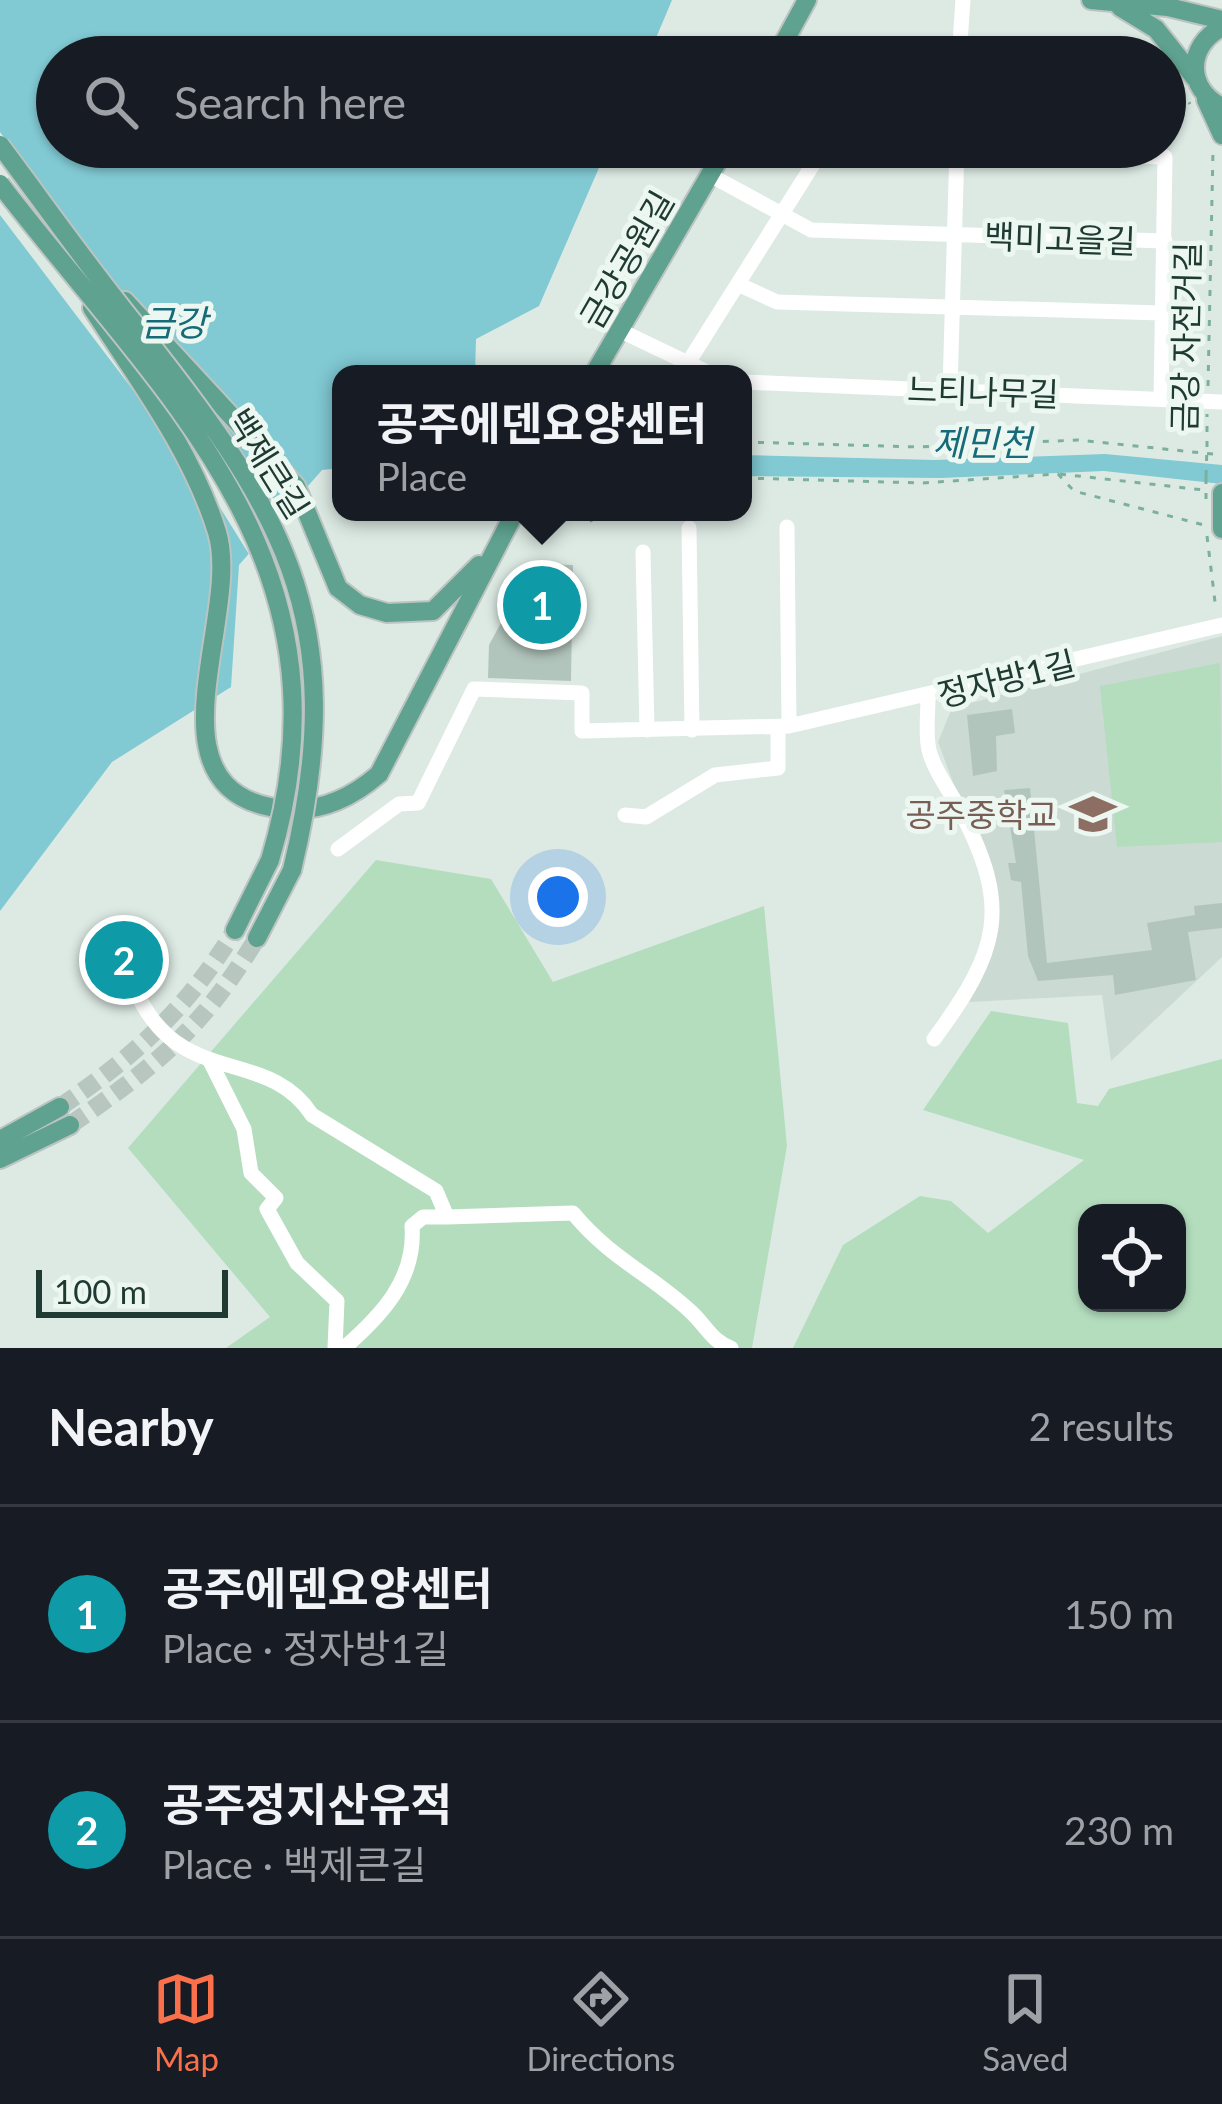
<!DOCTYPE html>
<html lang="en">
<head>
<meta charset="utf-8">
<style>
	:root { --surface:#171b24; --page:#20242c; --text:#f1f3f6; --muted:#9ea1a6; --line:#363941; --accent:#fa704b }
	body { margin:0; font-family:Lato,"Noto Sans KR",sans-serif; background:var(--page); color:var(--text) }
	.controls { position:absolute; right:36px; bottom:36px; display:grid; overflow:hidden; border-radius:24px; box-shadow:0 3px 9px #0004 }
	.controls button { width:108px; height:108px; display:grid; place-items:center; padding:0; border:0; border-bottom:3px solid var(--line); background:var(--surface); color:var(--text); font:60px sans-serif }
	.scale { position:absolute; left:36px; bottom:30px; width:192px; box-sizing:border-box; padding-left:12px; border:6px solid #1e3a32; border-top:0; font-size:33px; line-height:42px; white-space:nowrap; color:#1e3a32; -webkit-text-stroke:9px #edf7f2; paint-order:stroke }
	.you { position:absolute; left:558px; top:897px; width:42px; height:42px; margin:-30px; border:9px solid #fff; border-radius:50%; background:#1a73e8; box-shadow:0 0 0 18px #1a73e833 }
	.badge { display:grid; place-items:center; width:78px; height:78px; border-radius:50%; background:var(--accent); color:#fff; font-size:39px; font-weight:700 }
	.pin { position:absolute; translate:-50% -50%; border:6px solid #fff; box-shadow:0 3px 12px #0006 }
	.popup { position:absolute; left:332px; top:365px; width:420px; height:156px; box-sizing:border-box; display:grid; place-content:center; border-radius:24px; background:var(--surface); filter:drop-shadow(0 3px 9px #0005); font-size:39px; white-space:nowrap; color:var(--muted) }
	.popup b { font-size:45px; color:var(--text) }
	.popup::after { content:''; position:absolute; left:50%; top:100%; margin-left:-24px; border:24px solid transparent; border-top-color:var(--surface) }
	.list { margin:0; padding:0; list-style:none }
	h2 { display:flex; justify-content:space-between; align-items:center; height:156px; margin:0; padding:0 48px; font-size:51px }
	h2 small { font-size:39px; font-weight:400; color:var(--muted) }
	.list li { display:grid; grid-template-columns:78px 1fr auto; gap:36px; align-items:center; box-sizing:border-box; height:216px; padding:0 48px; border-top:3px solid var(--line) }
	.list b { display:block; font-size:45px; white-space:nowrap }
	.list p { margin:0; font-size:39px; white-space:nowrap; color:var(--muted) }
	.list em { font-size:39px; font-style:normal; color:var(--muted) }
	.icon { flex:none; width:66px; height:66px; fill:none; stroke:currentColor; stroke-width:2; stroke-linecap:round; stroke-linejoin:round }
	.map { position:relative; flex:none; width:1222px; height:1348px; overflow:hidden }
	.search { position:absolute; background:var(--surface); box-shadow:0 3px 9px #0004; left:36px; right:36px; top:36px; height:132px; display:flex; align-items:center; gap:30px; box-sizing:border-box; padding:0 42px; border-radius:66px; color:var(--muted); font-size:45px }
	.sheet { height:588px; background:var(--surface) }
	nav { display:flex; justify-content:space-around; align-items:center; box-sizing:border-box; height:168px; border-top:3px solid var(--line); background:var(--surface); font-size:33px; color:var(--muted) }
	nav a { display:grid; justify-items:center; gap:6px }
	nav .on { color:var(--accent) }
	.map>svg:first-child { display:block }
</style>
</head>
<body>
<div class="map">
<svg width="1222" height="1348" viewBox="0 0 1222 1348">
	<rect width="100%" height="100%" fill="#ddeae4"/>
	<!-- built -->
	<path fill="#cbdad3" d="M1222 636V957L1111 1061 1102 995 969 1002 993 921 991 885 938 742 952 708Z"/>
	<!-- green -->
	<path fill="#b4ddbe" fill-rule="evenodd" d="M1220 663 1222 842 1117 847 1100 686Z
		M376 860 491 879 553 982 764 906 787 1146 752 1348H226L270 1317 128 1148Z
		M991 1011 1068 1023 1077 1103 1098 1106 1109 1089 1222 1059V1348H793L843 1245 920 1196 951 1201 988 1233 1084 1160 923 1110ZM1177 1213V1303H1087V1213Z"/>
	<!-- water -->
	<path fill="#81c9d3" d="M0 0H672L648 57H57V147H608L539 306 476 339 475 374H341V468L322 470 239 565 231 687 112 762 0 911Z
		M1105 454 1222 465V484L1104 471 941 478 743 476V455L935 460Z"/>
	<!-- pier -->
	<path fill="#ddeae4" d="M0 132 288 518 252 559 209 490 0 215Z"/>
	<!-- building -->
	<path fill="#b2c5bd" d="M533 564 573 565 571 681 488 678 489 645Z
		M1012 709 1015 733 996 736 997 771 973 776 967 715Z
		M1030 788 1047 963 1152 950 1147 923 1195 915 1194 906 1222 903V928L1188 932 1196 980 1115 995 1113 975 1038 981 1028 956 1021 882 1011 880 1008 863H1016L1004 790Z"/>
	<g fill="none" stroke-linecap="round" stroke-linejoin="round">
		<!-- major-tunnel -->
		<path stroke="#b7c7c0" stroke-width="18" stroke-dasharray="18 9" stroke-linecap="butt" d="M60 1107C136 1055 187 1009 235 930
			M70 1125C156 1066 202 1029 257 938"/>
		<!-- major casing -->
		<g stroke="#bcc4c2" stroke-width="22">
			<path id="major" d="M1091 0 1168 7 1222 20
				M1120 7 1156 29 1195 78
				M1222 27C1186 46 1186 89 1222 107
				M776 57 807 0
				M1206 100 1222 135
				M125 301 296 486 338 588 360 605 387 613 433 611 479 565
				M92 308C137 378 192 451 217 532 242 613 146 782 270 807 312 816 348 801 379 774L515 512
				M594 374 726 147
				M1222 493V529
				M235 930 270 860
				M257 938 292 870
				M0 1140 60 1107
				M0 1159 70 1125"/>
		</g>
		<!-- path -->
		<path stroke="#7cb09d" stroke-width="3" stroke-dasharray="6 9" stroke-linecap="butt" d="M1173 77 1190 104
			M1208 386 1213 150
			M743 442 919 447 1078 440 1222 455
			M1207 447V414
			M1060 474 1204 490
			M743 478 922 483 1058 474 1074 491 1204 525
			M1206 481V476
			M560 512 588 515 595 528
			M1207 536 1216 610"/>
		<!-- minor -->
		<path stroke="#fff" stroke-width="15" d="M877 57 884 46 954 57
			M959 57 963 0
			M824 148 1165 157
			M710 175 811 230 1165 241
			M742 286 777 302 1162 313
			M619 330 711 374
			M686 366 824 147
			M743 382 1222 402
			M950 389 957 147
			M1161 399 1165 157
			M787 527 789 726
			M689 528 692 730
			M643 552 647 730
			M928 697C928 712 926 729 928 744 930 765 950 791 960 810 1012 908 999 951 934 1039
			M625 815 646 817 715 775 778 768V728
			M338 849 399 804 418 803 474 689 582 693V731L789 726 1222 625
			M124 967C135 991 148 1020 169 1037 215 1076 276 1060 312 1115L436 1191 447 1217 573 1213C610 1258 650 1274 690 1311 705 1324 711 1341 731 1348
			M210 1061 244 1129 251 1173 276 1198 267 1209 297 1263 337 1301 335 1348
			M344 1348C382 1315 416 1279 412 1226L423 1217H447"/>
		<!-- major -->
		<use href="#major" stroke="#5fa28f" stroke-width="18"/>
		<!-- major-bridge casing -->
		<g stroke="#bcc4c2" stroke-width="22" stroke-linecap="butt">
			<path id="major-bridge" d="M0 145C42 201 82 258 126 313 280 506 354 615 292 870
				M0 184C165 399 360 560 270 860"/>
		</g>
		<!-- path-bridge -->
		<path stroke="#7cb09d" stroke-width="3" stroke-dasharray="6 9" stroke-linecap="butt" d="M1206 476 1207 447
			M1206 499V481"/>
		<!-- major-bridge -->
		<use href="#major-bridge" stroke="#5fa28f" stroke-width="18"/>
	</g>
	<!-- icons -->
	<defs>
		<g id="school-bare" transform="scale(3.6)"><path d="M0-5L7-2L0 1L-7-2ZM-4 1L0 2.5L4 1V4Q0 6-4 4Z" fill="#8d6e63" stroke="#edf7f2" stroke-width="2.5" paint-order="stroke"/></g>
	</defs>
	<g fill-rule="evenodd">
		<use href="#school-bare" x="1093" y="814"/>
	</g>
	<g text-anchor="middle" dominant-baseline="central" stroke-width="10" stroke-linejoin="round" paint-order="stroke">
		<!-- street labels -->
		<g font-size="33" fill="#1e3a32" stroke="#edf7f2">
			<text transform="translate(1060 238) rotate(2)">백미고을길</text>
			<text transform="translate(626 259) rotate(-60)">금강공원길</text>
			<text transform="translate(1185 337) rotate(-89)">금강 자전거길</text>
			<text transform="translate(983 391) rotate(2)">느티나무길</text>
			<text transform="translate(269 463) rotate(58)">백제큰길</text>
			<text transform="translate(1006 678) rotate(-14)">정자방1길</text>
		</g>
		<!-- education labels -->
		<g font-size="33" fill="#785e54" stroke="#edf7f2" text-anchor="end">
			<text x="1057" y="814">공주중학교</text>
		</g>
		<!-- water labels -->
		<g font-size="36" font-style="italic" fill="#166b78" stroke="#edf7f2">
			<text x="174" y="322">금강</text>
			<text x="982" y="442">제민천</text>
		</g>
	</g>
</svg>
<div class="controls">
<button><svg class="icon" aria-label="locate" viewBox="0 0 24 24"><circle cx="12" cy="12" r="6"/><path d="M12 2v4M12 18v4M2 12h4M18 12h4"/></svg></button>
</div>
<div class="scale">100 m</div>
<div class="you"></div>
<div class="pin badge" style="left:542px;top:605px;background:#0f9aa8">1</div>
<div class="popup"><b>공주에덴요양센터</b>Place</div>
<div class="pin badge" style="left:124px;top:960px;background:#0f9aa8">2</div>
<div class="search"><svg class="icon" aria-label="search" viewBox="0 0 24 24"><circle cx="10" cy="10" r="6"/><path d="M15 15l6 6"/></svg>Search here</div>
</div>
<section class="sheet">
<h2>Nearby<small>2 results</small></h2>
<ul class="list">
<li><span class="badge" style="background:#0f9aa8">1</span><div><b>공주에덴요양센터</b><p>Place · 정자방1길</p></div><em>150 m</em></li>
<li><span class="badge" style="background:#0f9aa8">2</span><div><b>공주정지산유적</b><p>Place · 백제큰길</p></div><em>230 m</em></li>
</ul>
</section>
<nav>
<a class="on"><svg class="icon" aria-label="map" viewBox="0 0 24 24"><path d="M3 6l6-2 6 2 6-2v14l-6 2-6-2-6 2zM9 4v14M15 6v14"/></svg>Map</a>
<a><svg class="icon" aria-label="directions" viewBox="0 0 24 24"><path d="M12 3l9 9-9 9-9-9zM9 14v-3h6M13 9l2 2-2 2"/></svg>Directions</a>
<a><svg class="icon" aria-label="saved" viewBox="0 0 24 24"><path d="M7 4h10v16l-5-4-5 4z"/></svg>Saved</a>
</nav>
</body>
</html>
